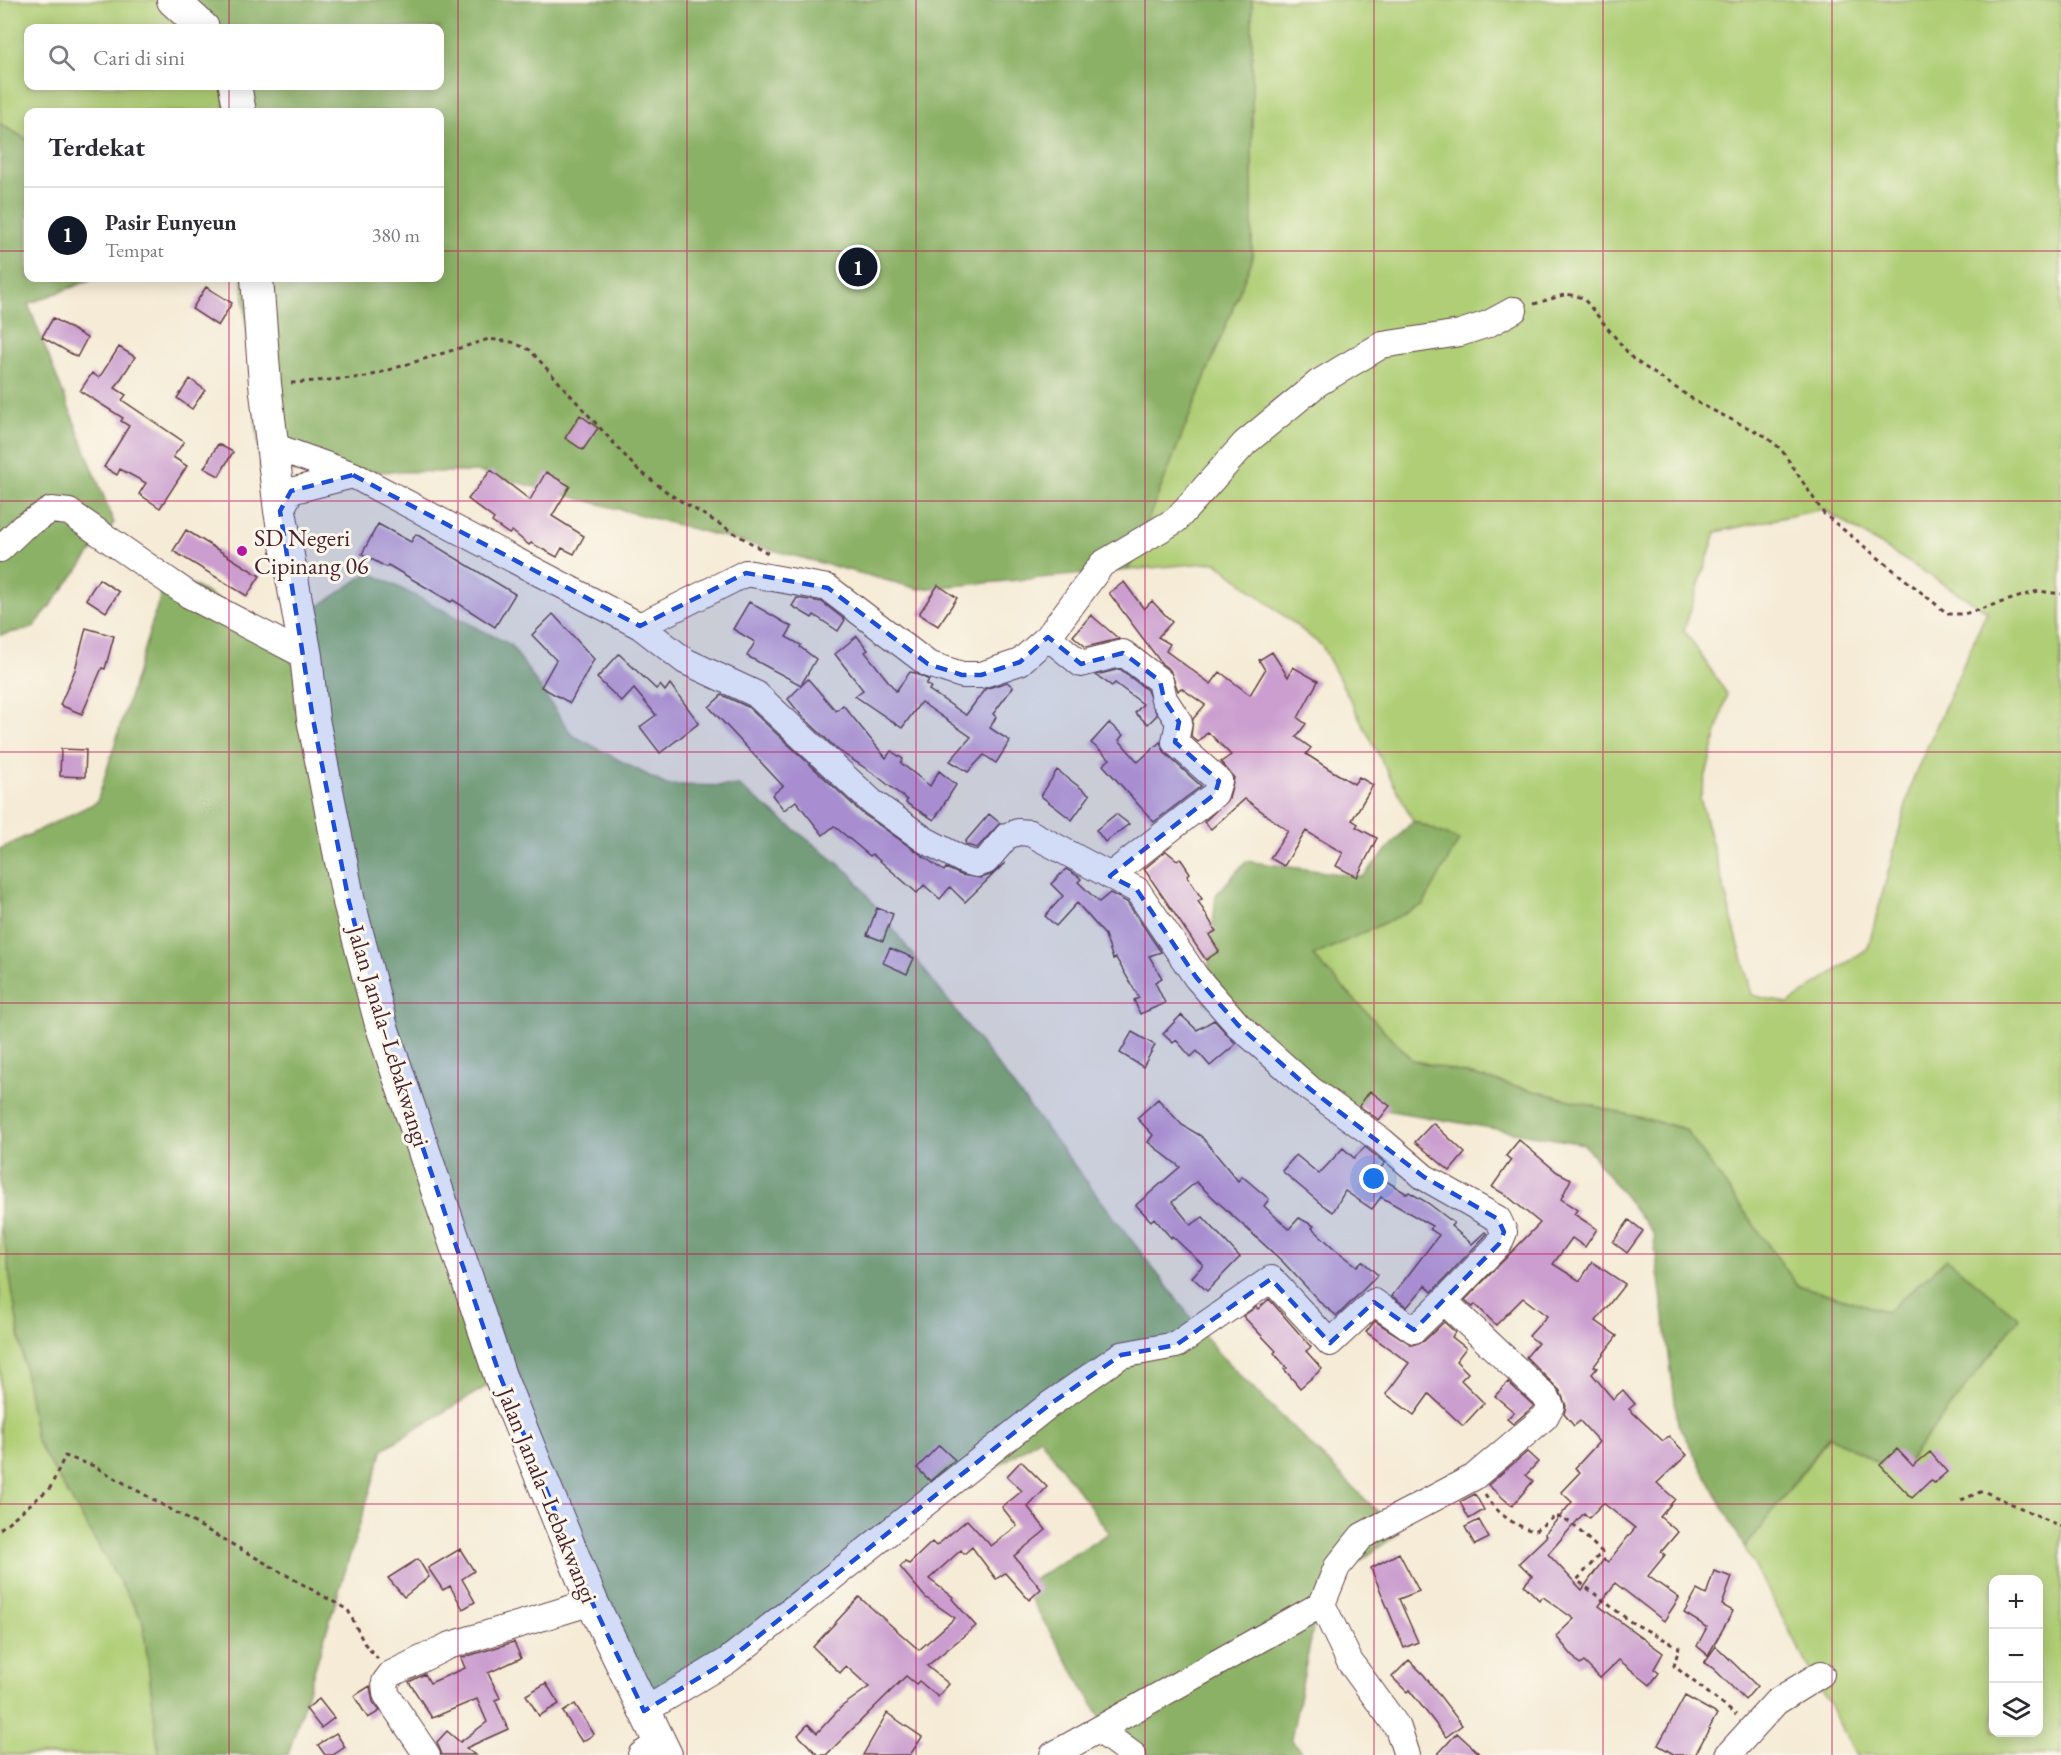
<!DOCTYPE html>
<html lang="id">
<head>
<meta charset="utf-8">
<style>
	:root { --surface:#fff; --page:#f2f2f3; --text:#2b2b33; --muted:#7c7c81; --line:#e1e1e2; --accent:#111827 }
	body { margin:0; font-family:"EB Garamond",serif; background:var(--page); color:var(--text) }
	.controls { position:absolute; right:18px; bottom:18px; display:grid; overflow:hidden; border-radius:12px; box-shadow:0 3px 15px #0003 }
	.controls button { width:54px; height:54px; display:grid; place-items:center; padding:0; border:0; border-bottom:2px solid var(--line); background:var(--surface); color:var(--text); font:30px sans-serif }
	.you { position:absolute; left:1374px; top:1179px; width:21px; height:21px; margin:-15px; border:4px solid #fff; border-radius:50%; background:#1a73e8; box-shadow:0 0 0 9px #1a73e833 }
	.badge { display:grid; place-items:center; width:39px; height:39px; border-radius:50%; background:var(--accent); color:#fff; font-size:20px; font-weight:700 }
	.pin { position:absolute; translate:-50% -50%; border:3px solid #fff; box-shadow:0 2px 6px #0006 }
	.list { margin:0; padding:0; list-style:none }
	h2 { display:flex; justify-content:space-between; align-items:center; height:78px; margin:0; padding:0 24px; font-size:26px }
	h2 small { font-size:20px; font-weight:400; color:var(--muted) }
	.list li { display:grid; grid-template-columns:39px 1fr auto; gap:18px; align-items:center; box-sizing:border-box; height:96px; padding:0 24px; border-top:2px solid var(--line) }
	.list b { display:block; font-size:22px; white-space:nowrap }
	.list p { margin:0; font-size:20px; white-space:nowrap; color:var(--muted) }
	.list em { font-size:20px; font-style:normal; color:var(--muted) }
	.icon { flex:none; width:33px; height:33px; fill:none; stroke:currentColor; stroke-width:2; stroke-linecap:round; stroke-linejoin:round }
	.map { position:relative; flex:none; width:2061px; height:1755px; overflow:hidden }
	.search { position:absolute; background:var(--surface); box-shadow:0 3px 15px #0003; left:24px; top:24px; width:420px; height:66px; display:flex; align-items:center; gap:15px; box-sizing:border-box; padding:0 21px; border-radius:12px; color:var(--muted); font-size:22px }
	.panel { position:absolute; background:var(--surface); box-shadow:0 3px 15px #0003; left:24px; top:108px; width:420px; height:174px; border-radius:12px }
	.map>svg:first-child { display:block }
</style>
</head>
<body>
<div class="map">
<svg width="2061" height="1755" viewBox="0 0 2061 1755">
	<rect width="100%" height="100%" fill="#fbf7ec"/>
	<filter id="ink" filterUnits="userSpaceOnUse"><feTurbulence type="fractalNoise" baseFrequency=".0167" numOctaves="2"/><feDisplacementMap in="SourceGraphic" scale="12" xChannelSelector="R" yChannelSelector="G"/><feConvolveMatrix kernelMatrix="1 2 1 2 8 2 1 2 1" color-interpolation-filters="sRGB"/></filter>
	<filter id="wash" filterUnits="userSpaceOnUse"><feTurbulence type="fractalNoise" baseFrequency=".008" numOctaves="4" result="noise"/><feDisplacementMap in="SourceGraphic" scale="24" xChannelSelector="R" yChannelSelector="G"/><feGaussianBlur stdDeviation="1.35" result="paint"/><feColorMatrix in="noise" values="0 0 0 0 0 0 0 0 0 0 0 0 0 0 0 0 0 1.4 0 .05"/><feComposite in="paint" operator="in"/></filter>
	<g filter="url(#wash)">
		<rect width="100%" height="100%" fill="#f5ebd6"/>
		<!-- green -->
		<path fill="#afce75" stroke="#7c7650" stroke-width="1.5" fill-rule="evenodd" d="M0 0H176L212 28H28V86H223L225 112H28V140L0 124Z
			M1252 0H2061V1755H1856L1745 1548 1830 1436 1898 1474 2018 1318 1947 1259 1887 1312 1797 1285 1685 1129 1412 1060 1312 956 1423 905 1459 840 1413 821 1322 646 1216 562 1128 570 1252 260ZM1823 509 1987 611 1913 779 1868 948 1788 1004 1752 995 1700 798 1727 694 1684 630 1716 532ZM1994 1580H2038V1732H1994Z
			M0 1230 3 1233 36 1440 143 1621 159 1755H0Z"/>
		<!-- forest -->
		<path fill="#8bb166" stroke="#6a6848" stroke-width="1.5" d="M176 0H1252V260L1128 570 919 589 479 472 261 471 242 278H440V112H225L223 86H440V28H212Z
			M0 124 28 140V278H96L28 304 114 523 33 628 0 635Z
			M168 571 278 634 369 572 511 645 572 735 666 785 739 786 850 873 1218 1353 1399 1533 1321 1589 1291 1739 1303 1755H1141L1108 1730 1023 1586 1109 1533 1040 1438 648 1700 490 1384 383 1449 288 1755H159L143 1621 36 1440 3 1233 0 1230V849L97 802Z
			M1413 821 1459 840 1423 905 1313 956 1412 1060 1685 1129 1797 1285 1887 1312 1947 1259 2019 1318 1898 1474 1829 1436 1745 1548 1678 1424 1653 1233 1584 1144 1327 1100 1205 1002 1216 895 1246 861 1362 877Z"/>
		<g id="blocks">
			<!-- building -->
			<path fill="#cb9ecf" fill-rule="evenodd" d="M206 287 232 303 218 326 192 309Z
				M53 318 87 338 77 357 42 337Z
				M119 347 135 357 115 388 126 395 122 400 184 442 173 457 187 466 160 508 139 494 146 483 120 469 117 475 104 467 129 426 121 421 123 418 80 391 92 373 99 378Z
				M190 379 205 390 192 409 177 398Z
				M580 415 598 428 583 450 565 438Z
				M218 444 233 452 219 476 204 468Z
				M491 470 530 500 546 472 570 486 552 516 584 536 574 554 562 548 557 557 531 543 529 545 512 531 509 534 492 522 494 519 468 499Z
				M378 524 411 542 416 534 515 594 495 627 453 600 451 602 388 565 386 567 362 554Z
				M186 530 260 576 247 596 173 551Z
				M99 579 119 592 106 612 86 599Z
				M1124 582 1144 609 1152 601 1172 622 1158 637 1170 644 1166 651 1211 684 1220 672 1250 695 1265 670 1259 660 1272 652 1288 677 1293 667 1318 681 1298 718 1306 724 1296 737 1311 748 1306 754 1329 769 1354 784 1359 777 1373 785 1352 820 1358 824 1356 827 1377 838 1357 877 1336 866 1343 853 1306 831 1284 866 1270 858 1288 831 1245 799 1211 829 1204 822 1229 798 1234 778 1221 762 1231 755 1208 732 1198 742 1191 736 1193 719 1205 705 1181 688 1178 691 1170 670 1162 664 1109 593Z
				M938 585 957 598 938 626 919 614Z
				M797 598 822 602 845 620 838 631 814 615 812 618 792 606Z
				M749 602 792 627 786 637 801 645 800 647 816 659 801 685 747 656 755 642 733 629Z
				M553 614 594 659 570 703 541 687 556 660 532 635Z
				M1091 615 1119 639 1086 647 1073 636Z
				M86 628 114 636 105 669 102 668 82 714 60 705 75 670Z
				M857 636 868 650 865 652 896 691 910 672 915 673 929 680 926 684 931 687 929 690 966 715 985 689 1007 682 1013 687 993 714 996 717 990 728 1010 741 996 763 984 755 968 772 950 761 971 737 921 702 902 728 855 696 863 690 835 654Z
				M619 654 656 689 660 685 665 691 670 684 699 723 660 753 640 727 656 715 634 689 622 702 597 678Z
				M1120 669 1147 690 1157 715 1148 724 1135 713 1143 704 1115 683 1112 686 1096 675Z
				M808 679 836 711 843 705 886 758 891 751 903 759 901 763 930 786 939 771 956 785 934 820 906 803 907 800 877 776 838 750 801 715 788 699Z
				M722 695 748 707 862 813 944 871 946 868 961 875 980 878 991 875 1005 863 965 902 950 887 940 899 924 885 917 893 872 854 870 856 834 826 823 835 796 801 784 810 772 795 783 786 709 707Z
				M1109 723 1123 735 1119 740 1138 762 1160 742 1165 753 1201 786 1154 822 1103 765 1110 759 1091 743Z
				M61 749 86 750 85 777 60 776Z
				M1057 770 1090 795 1072 820 1041 796Z
				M989 814 1000 823 977 848 966 845 965 842Z
				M1116 814 1129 824 1105 842 1096 830Z
				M1166 851 1177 860 1180 858 1190 873 1187 876 1202 899 1198 901 1216 931 1209 935 1219 951 1206 960 1144 869Z
				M1066 869 1078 876 1081 879 1078 882 1099 902 1110 893 1127 902 1161 952 1149 956 1162 978 1155 982 1165 1003 1140 1014 1134 1000 1139 998 1116 958 1113 959 1105 935 1077 903 1056 926 1045 916 1063 896 1051 884Z
				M877 908 893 914 883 941 867 935Z
				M890 948 914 958 907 974 883 963Z
				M1181 1015 1197 1030 1214 1020 1236 1044 1210 1066 1197 1051 1191 1057 1176 1040 1173 1043 1163 1034Z
				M1132 1032 1155 1045 1143 1067 1120 1053Z
				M1370 1091 1390 1106 1379 1120 1359 1106Z
				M1158 1099 1182 1125 1201 1136 1238 1181 1242 1176 1269 1199 1264 1206 1289 1229 1299 1218 1314 1226 1312 1228 1336 1250 1357 1266 1362 1261 1378 1275 1337 1316 1322 1304 1283 1262 1196 1182 1172 1202 1191 1225 1203 1217 1240 1257 1207 1291 1192 1277 1203 1265 1172 1236 1171 1238 1154 1218 1151 1221 1136 1205 1180 1167 1148 1142 1153 1135 1137 1118Z
				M1433 1123 1465 1153 1450 1171 1415 1142Z
				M1519 1140 1557 1172 1571 1179 1561 1199 1577 1210 1574 1214 1597 1229 1585 1247 1572 1238 1553 1264 1580 1281 1592 1262 1625 1284 1596 1321 1617 1336 1594 1366 1597 1368 1592 1374 1613 1399 1623 1390 1635 1404 1629 1409 1663 1441 1669 1436 1687 1455 1657 1483 1675 1499 1660 1517 1678 1532 1661 1552 1665 1555 1648 1576 1679 1598 1664 1621 1615 1583 1599 1606 1663 1653 1654 1669 1659 1673 1650 1685 1619 1660 1600 1678 1584 1662 1580 1665 1556 1636 1574 1619 1543 1597 1539 1600 1524 1585 1532 1576 1519 1563 1547 1536 1545 1534 1572 1502 1561 1492 1580 1472 1575 1468 1599 1442 1580 1421 1574 1426 1564 1414 1566 1406 1560 1391 1526 1357 1538 1343 1529 1336 1547 1316 1523 1298 1496 1325 1475 1304 1473 1307 1465 1300 1540 1223 1506 1195 1492 1187 1511 1160 1506 1156ZM1603 1503 1635 1528 1608 1562 1604 1559 1582 1590 1548 1554 1584 1513 1589 1518Z
				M1365 1147 1385 1163 1375 1174 1407 1194 1409 1192 1428 1203 1454 1223 1451 1226 1472 1244 1485 1232 1487 1234 1432 1292 1426 1285 1407 1307 1392 1296 1439 1235 1430 1229 1432 1226 1381 1197 1372 1209 1345 1191 1333 1212 1321 1204 1282 1171 1296 1155 1319 1174 1343 1148 1354 1158Z
				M1629 1220 1643 1231 1627 1253 1613 1242Z
				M1269 1299 1311 1347 1306 1351 1322 1369 1300 1388 1284 1369 1287 1368 1274 1353 1276 1351 1243 1316 1256 1307 1258 1309Z
				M1375 1321 1412 1345 1424 1341 1444 1322 1455 1332 1452 1337 1466 1348 1456 1361 1468 1373 1461 1380 1484 1403 1463 1426 1429 1394 1414 1415 1386 1394 1409 1363 1366 1332Z
				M1508 1382 1534 1406 1513 1424 1507 1419 1514 1412 1495 1396Z
				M939 1445 955 1460 930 1481 917 1468Z
				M1897 1449 1913 1466 1930 1452 1947 1472 1934 1483 1931 1480 1912 1498 1880 1465Z
				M1527 1452 1538 1462 1526 1475 1533 1481 1512 1506 1488 1485Z
				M1021 1461 1047 1487 1028 1507 1046 1530 1014 1556 1041 1589 1029 1600 1005 1573 996 1579 972 1547 964 1554 961 1550 929 1579 953 1597 952 1599 976 1626 927 1666 949 1684 938 1697 919 1681 916 1684 906 1676 826 1755H818L798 1735 808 1724 817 1733 841 1707 869 1687 846 1666 840 1673 813 1647 859 1597 919 1650 955 1618 925 1597 900 1567 905 1562 909 1564 932 1542 936 1546 967 1520 991 1546 1017 1526 1002 1507 1022 1491 1007 1476Z
				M1475 1494 1484 1510 1469 1519 1460 1502Z
				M1479 1520 1489 1538 1475 1545 1465 1527Z
				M460 1549 474 1571 462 1579 475 1602 463 1609 450 1586 443 1590 428 1568Z
				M1399 1553 1419 1591 1399 1599 1418 1642 1404 1648 1371 1568Z
				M418 1559 429 1577 404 1597 388 1578Z
				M1714 1571 1732 1577 1722 1605 1733 1611 1708 1655 1697 1646 1707 1627 1684 1613 1697 1590 1706 1595Z
				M514 1642 521 1658 488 1673 500 1698 495 1700 508 1729 466 1748 475 1755H442L437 1742 447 1731 460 1742 487 1722 477 1699 432 1718 409 1682 425 1674 430 1683 465 1668 461 1658Z
				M1716 1646 1757 1686 1745 1700 1713 1668 1704 1663Z
				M1409 1660 1424 1675 1462 1725 1446 1737 1409 1690 1407 1692 1392 1677Z
				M546 1683 559 1704 539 1716 526 1695Z
				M370 1686 373 1702 380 1711 368 1718 354 1696Z
				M1685 1696 1717 1714 1695 1755H1675L1658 1745Z
				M319 1699 334 1718 321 1728 306 1709Z
				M575 1704 594 1734 582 1742 563 1712Z
				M887 1713 922 1737 910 1755H863Z
				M336 1733 345 1747 333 1755H325L318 1745Z
				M1457 1733 1481 1755H1437Z"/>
		</g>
	</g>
	<g filter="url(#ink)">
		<use href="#blocks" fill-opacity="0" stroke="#643e45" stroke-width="1.5"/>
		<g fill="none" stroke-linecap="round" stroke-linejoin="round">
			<!-- minor casing -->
			<g stroke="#643e45" stroke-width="28">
				<path id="minor" d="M273 446 353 475
					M280 511 291 491 353 475 640 626 685 661 756 694 872 802 925 840 965 861 976 864 986 861 1007 836 1018 832 1030 833 1137 890 1196 977 1238 1025 1310 1089 1382 1141 1424 1177 1498 1219 1504 1232 1499 1244 1444 1301 1547 1398 1551 1406 1545 1417 1474 1477 1362 1536 1337 1567 1322 1604 1053 1755
					M0 549 23 527 51 510 69 512 189 595 306 656
					M640 626 746 573 828 588 928 664 962 675H981L1020 662 1048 637 1102 564 1176 520 1245 443 1318 383 1382 345 1460 333 1488 324 1514 310
					M1048 637 1081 664 1123 653 1160 681 1164 699 1179 722 1175 742 1219 781 1215 794 1110 876
					M1322 1604 1350 1662 1398 1728 1407 1755
					M644 1711 727 1661 1049 1405 1121 1355 1176 1345 1271 1279 1330 1343 1374 1302 1414 1330 1444 1301
					M1099 1730 1133 1755
					M427 1755 386 1694 385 1682 391 1674 448 1646 592 1602
					M641 1755 659 1743
					M1728 1755 1776 1702 1821 1674"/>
			</g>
			<!-- major casing -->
			<g stroke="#643e45" stroke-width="34">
				<path id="major" d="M173 0 203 28
					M235 86 240 112
					M257 278 265 384 280 511 306 656 313 719 349 902 381 1024 500 1376 592 1602 666 1755"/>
			</g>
			<!-- path -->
			<path stroke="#643e45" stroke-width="3" stroke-dasharray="4.5 4.5" stroke-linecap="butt" d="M1534 304 1567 294 1583 298 1633 359 1700 404 1765 436 1781 449 1824 514 1948 614H1964L2038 591 2061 594
				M291 383 366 377 489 339 512 342 530 350 636 468 671 495 771 555
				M1485 1495C1496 1512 1514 1526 1534 1531L1556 1516 1570 1522 1602 1552 1577 1580 1631 1622 1679 1647 1674 1666 1736 1715
				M1961 1500 1983 1491 2061 1526
				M0 1529 50 1488 65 1456 94 1466 348 1610 364 1643 378 1659"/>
			<!-- minor -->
			<use href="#minor" stroke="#fff" stroke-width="26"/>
			<!-- major -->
			<use href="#major" stroke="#fff" stroke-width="32"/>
		</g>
	</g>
	<!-- marked area -->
	<path fill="#1d4ed8" fill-opacity="0.2" stroke="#1d4ed8" stroke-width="4.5" stroke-dasharray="12 8" stroke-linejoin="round" d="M353 475 640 626 746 573 828 588 928 664 962 675H981L1020 662 1048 637 1081 664 1123 653 1160 681 1164 699 1179 722 1175 742 1219 781 1215 794 1110 876 1137 890 1196 977 1238 1025 1310 1089 1424 1177 1498 1219 1504 1232 1499 1244 1414 1330 1374 1302 1330 1343 1271 1279 1176 1345 1121 1355 1049 1405 727 1661 644 1711 592 1602 500 1376 381 1024 349 902 313 719 280 511 291 491Z"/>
	<!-- grid -->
	<path fill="none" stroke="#c2185b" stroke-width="1.5" stroke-opacity="0.55" d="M229 0V28M458 0V1755M687 0V1755M916 0V1755M1145 0V1755M1374 0V1755M1603 0V1755M1832 0V1755M229 86V112M0 251H28M440 251H2061M229 278V1755M0 501H2061M0 752H2061M0 1003H2061M0 1254H2061M0 1504H2061"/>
	<!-- markers -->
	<circle fill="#b5179e" stroke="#fbf7ec" stroke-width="2" cx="242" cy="551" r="6"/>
	<g text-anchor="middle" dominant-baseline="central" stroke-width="6" stroke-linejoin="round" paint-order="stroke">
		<!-- poi labels -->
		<g font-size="24" fill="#4a1f2b" stroke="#fbf7ec" text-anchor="start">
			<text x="254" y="537">SD Negeri<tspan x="254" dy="28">Cipinang 06</tspan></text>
		</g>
		<!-- street labels -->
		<g font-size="24" fill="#4a1f2b" stroke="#fbf7ec">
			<text transform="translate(389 1036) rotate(73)">Jalan Janala–Lebakwangi</text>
			<text transform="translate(548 1495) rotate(68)">Jalan Janala–Lebakwangi</text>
		</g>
	</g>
</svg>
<div class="controls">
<button>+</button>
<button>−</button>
<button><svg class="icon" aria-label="layers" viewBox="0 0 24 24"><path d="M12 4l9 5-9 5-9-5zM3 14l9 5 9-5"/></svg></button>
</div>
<div class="you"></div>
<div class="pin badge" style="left:858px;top:267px">1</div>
<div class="search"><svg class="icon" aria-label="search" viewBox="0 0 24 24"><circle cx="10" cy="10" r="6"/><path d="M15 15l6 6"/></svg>Cari di sini</div>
<section class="panel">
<h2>Terdekat<small></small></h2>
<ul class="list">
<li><span class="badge">1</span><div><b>Pasir Eunyeun</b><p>Tempat</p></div><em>380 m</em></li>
</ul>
</section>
</div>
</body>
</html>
